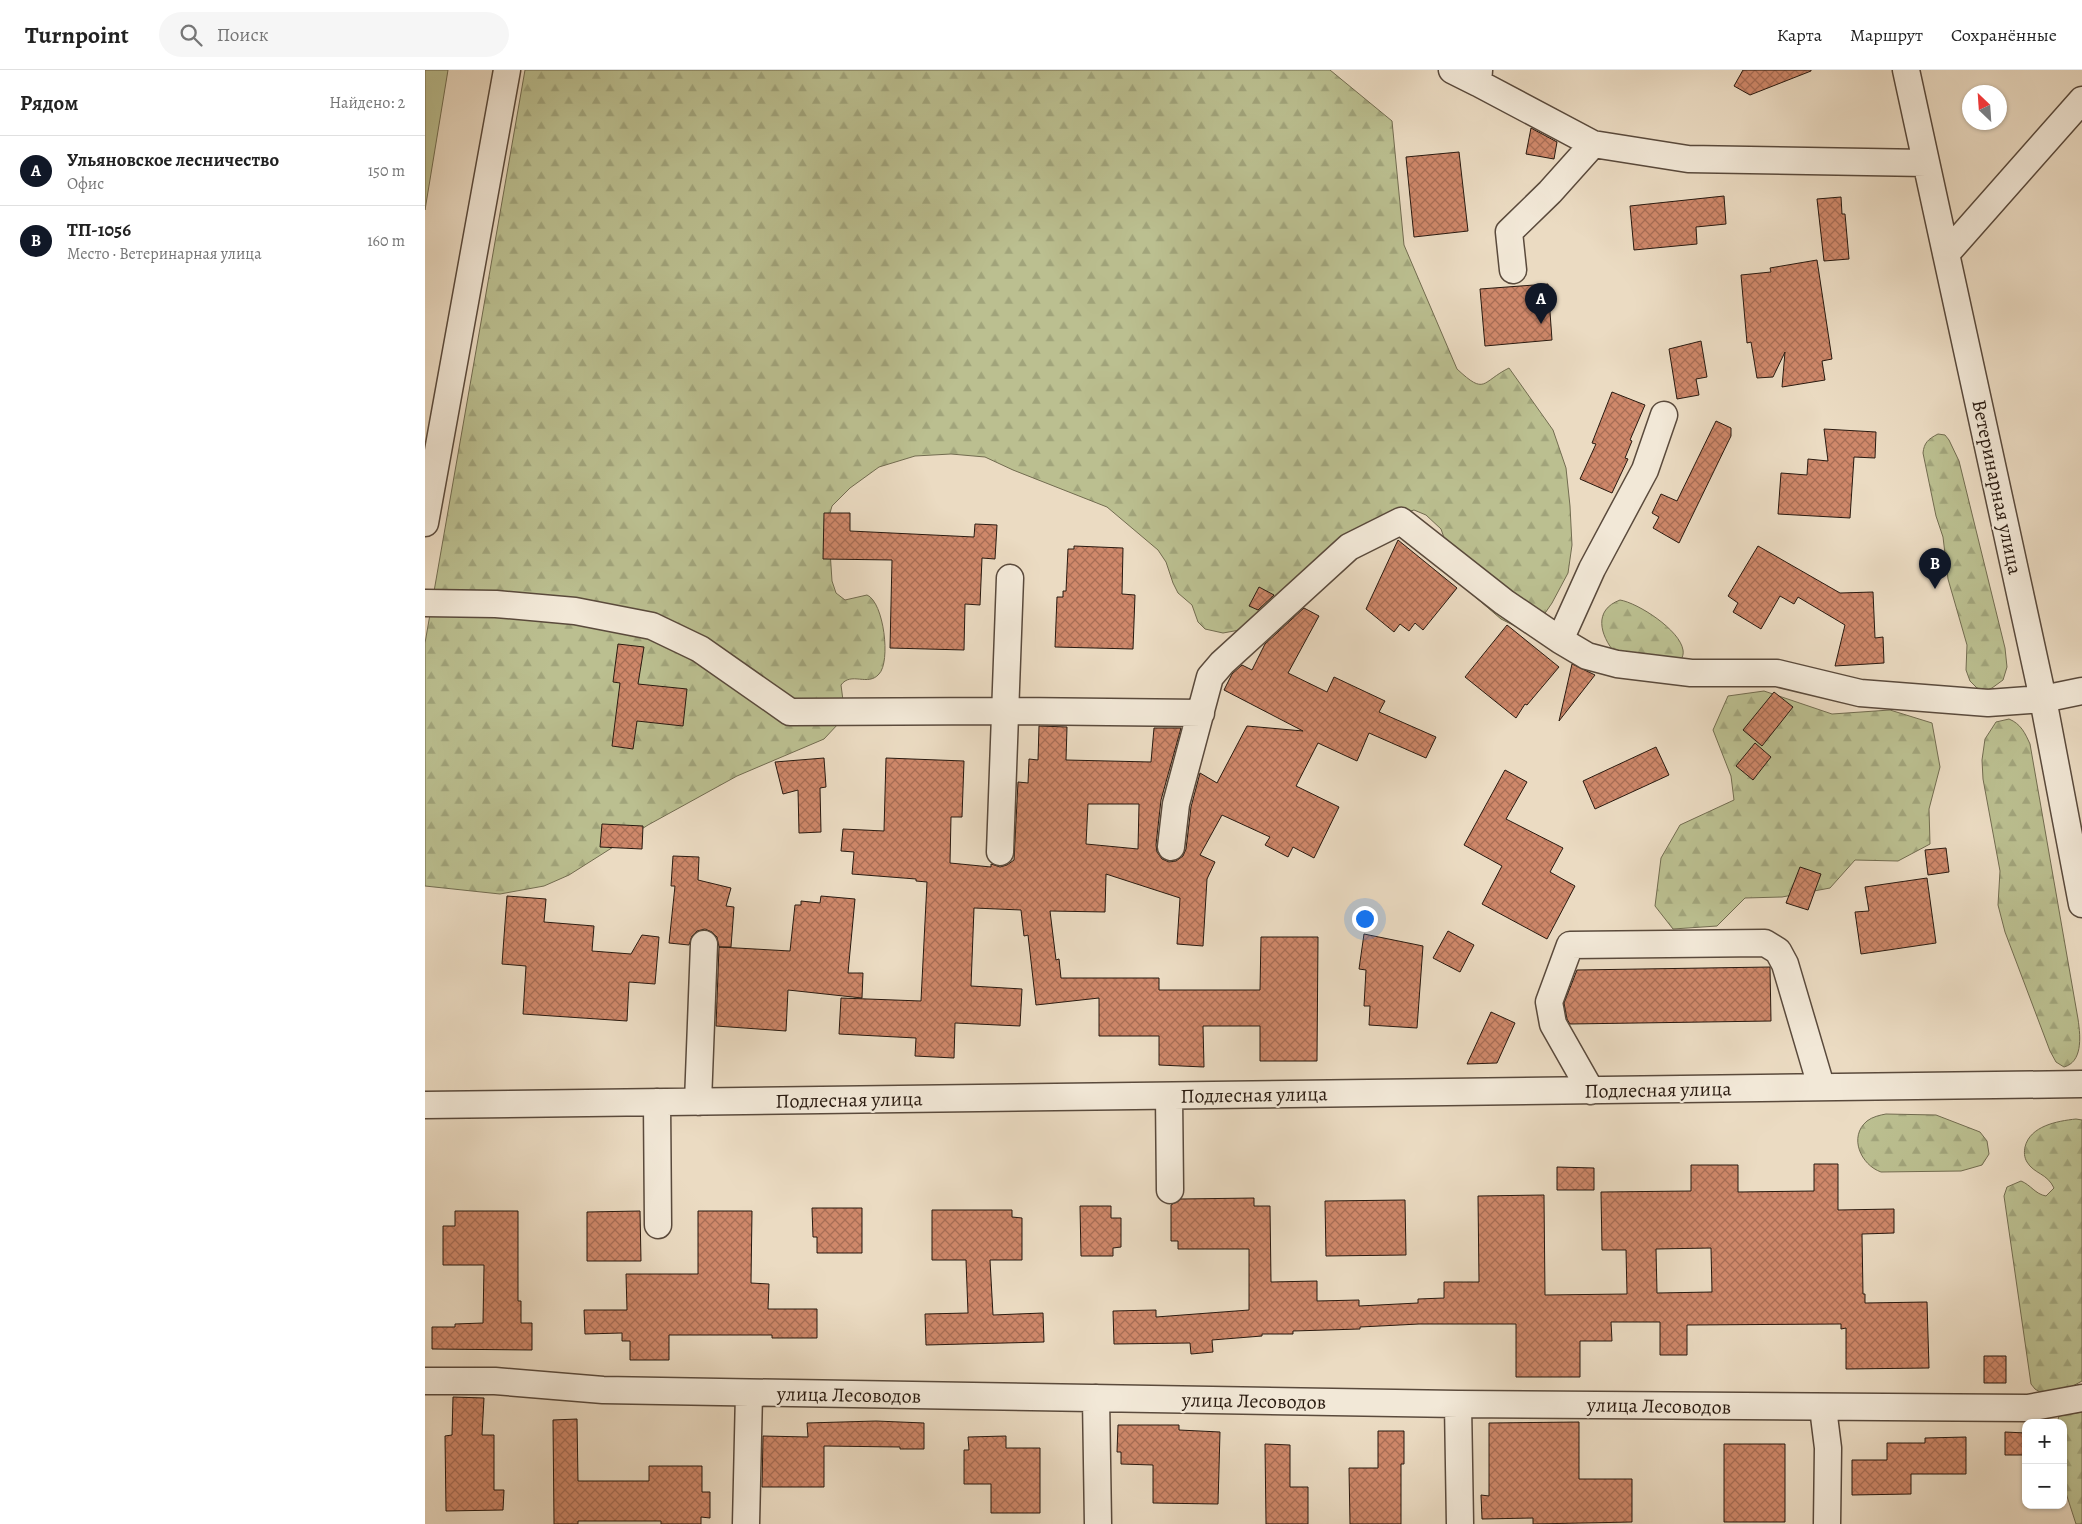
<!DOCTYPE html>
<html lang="ru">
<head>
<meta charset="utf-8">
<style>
	:root { --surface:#fff; --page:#f6f6f6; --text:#222; --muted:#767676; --line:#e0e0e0; --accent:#111827 }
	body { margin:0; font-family:Alegreya,serif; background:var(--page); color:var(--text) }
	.controls { position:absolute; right:15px; bottom:15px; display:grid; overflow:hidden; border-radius:10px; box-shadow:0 1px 4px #0004 }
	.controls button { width:45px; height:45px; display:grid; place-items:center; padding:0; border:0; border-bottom:1px solid var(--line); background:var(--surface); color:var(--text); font:25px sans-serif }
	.compass { position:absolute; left:1537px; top:15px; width:45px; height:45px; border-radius:50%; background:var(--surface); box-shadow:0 1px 4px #0004; rotate:335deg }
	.you { position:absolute; left:939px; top:848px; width:18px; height:18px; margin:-12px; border:4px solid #fff; border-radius:50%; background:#1a73e8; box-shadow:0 0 0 8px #1a73e833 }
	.badge { display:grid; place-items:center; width:32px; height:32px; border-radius:50%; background:var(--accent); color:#fff; font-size:16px; font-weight:700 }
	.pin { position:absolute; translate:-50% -41px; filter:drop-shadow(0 1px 2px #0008) }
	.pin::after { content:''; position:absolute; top:26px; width:18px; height:15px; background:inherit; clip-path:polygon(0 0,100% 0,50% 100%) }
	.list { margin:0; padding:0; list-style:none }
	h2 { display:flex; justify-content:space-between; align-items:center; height:65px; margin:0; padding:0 20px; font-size:21px }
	h2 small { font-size:16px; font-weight:400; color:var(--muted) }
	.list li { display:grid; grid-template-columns:32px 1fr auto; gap:15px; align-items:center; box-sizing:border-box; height:70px; padding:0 20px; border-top:1px solid var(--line) }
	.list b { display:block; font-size:19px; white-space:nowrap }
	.list p { margin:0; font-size:16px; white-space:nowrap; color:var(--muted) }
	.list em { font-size:16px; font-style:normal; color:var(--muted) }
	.icon { flex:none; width:28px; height:28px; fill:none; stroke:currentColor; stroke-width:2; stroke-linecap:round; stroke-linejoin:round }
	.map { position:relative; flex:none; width:1657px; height:1454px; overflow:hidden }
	header { display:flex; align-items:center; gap:30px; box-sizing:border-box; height:70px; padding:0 25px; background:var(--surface); border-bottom:1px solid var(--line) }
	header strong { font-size:24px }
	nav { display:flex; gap:28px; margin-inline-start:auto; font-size:18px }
	.search { width:350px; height:45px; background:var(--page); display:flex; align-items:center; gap:12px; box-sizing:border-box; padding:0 18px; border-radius:28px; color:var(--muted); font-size:19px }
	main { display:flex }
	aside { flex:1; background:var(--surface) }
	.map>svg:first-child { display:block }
</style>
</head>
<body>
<header>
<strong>Turnpoint</strong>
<div class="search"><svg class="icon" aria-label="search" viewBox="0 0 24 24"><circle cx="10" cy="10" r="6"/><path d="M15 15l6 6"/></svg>Поиск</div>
<nav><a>Карта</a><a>Маршрут</a><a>Сохранённые</a></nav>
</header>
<main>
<aside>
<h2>Рядом<small>Найдено: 2</small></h2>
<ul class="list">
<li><span class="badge">A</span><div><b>Ульяновское лесничество</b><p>Офис</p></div><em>150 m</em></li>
<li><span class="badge">B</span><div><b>ТП-1056</b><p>Место · Ветеринарная улица</p></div><em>160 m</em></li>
</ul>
</aside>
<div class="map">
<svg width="1657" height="1454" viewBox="0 0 1657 1454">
	<defs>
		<pattern id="forest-firs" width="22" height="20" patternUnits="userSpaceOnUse" patternTransform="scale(1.25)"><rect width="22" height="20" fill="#bbbf90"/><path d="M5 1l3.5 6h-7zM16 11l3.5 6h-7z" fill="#a1a47b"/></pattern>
		<pattern id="building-cross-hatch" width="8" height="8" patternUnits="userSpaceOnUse" patternTransform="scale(1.25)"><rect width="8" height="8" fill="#cf886a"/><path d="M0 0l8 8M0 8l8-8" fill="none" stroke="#a86e56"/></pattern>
	</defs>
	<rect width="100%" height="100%" fill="#ebdbc2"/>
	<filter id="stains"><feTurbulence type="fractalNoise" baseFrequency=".004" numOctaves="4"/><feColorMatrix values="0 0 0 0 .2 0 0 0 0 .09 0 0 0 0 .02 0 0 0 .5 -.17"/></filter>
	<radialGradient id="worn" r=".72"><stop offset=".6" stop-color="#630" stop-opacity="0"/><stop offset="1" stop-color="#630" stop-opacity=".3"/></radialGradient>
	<!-- forest -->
	<path fill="url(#forest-firs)" stroke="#726c50" d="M100 0H905L967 51 979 175 1032 299C1061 326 1056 312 1084 298L1128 360 1141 398 1145 436 1147 475 1143 503 1127 533 1116 549 1101 557H1092L1076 549 1035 514 1016 459 1001 445 989 440 976 444 826 558 798 563 780 559 773 552 767 535 753 523 748 513 741 492 733 480 682 437 588 400 560 387 526 384 490 386 454 397 425 418 407 436 403 450 407 511 411 523 420 530 442 525C459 532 466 592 454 604 443 617 426 601 416 615L419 638 414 653 399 669 312 706 223 755 144 805 119 816 75 824 0 816V573Z
		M1513 364 1520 365 1524 370 1534 391 1580 578 1582 597 1578 610 1567 618 1560 621 1552 618 1545 611 1541 600 1542 575 1523 509 1518 467 1511 446 1498 383C1499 373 1503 369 1513 364Z
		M1195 530C1213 533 1255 560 1258 580 1259 586 1256 589 1254 594L1190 583C1175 565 1168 540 1195 530Z
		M1339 621 1407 644 1465 640 1507 653 1515 697 1504 739 1505 774 1473 791 1430 790 1405 818 1357 827 1320 828 1292 856 1248 859 1230 836 1236 788 1255 755 1309 730 1306 706 1288 660 1303 626Z
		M1584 649C1596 654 1600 663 1605 674L1653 949C1656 969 1657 992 1639 997L1631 992 1625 981 1580 862 1573 835 1575 801 1558 709 1557 690 1560 669 1571 652Z
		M1461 1044 1511 1045 1555 1062 1562 1071 1564 1084 1557 1095 1536 1101 1456 1102C1436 1095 1423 1067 1442 1051 1447 1047 1455 1045 1461 1044Z
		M1651 1049 1657 1050V1311L1646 1317 1618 1324 1610 1319 1606 1314 1579 1126 1582 1117 1596 1111C1606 1115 1610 1124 1621 1126L1629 1118C1622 1103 1609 1104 1602 1092 1599 1087 1599 1082 1600 1077 1605 1056 1632 1051 1651 1049Z
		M1657 1342V1454H1651L1638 1414V1353H1632L1634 1346Z"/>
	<!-- garden -->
	<path fill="#bbbf90" stroke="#726c50" d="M0 0H23L0 140Z"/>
	<!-- building -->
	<path fill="url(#building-cross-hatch)" stroke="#291a10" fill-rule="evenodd" d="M1318 0H1386V1L1325 25 1309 16Z
		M1106 58 1132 72 1129 89 1101 84Z
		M1034 82 1043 161 989 167 981 87Z
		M1299 126 1301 154 1271 157 1272 174 1209 180 1205 136Z
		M1416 127 1417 144H1420L1424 189 1399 191 1392 129Z
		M1392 190 1407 289 1397 291 1400 310 1357 317 1360 282 1348 307 1332 308 1326 272 1322 273 1316 205 1346 202 1345 198Z
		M1123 214 1127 270 1060 276 1055 219Z
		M1276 271 1282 307 1271 309 1274 325 1252 329 1244 279Z
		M1187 322 1220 335 1205 370 1207 371 1200 388 1203 389 1187 423 1155 409 1171 374 1167 373Z
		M1291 351 1306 358V366L1254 473 1228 458 1234 447 1227 443 1236 424 1252 431Z
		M1399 359 1451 362 1450 388 1429 387 1425 448 1353 444 1356 403 1382 405 1383 389 1403 391Z
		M399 443H425V461L549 467 550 454 572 455 570 489 557 488 555 535 540 534 539 580 465 578 467 490 398 489Z
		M973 470 1032 518 998 560 990 553 984 561 975 554 969 562 941 539Z
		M649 476 698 478 697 524 710 525 708 579 630 577 632 527H638V521H641L643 479H649Z
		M1333 476 1415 523 1448 522 1450 568 1458 567 1459 593 1410 596 1420 555 1373 527 1369 534 1355 526 1336 559 1308 542 1313 533 1303 526Z
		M834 517 849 525 833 540 824 536Z
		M879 538 894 546 863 603 902 622 909 607 960 631 954 642 1011 667 1001 688 944 663 932 691 893 673 871 716 914 737 889 788 868 777 863 787 840 775 845 767 797 745 775 785 790 792 782 809 778 876 752 874 755 828 681 804 680 842 625 841 631 890 634 889 636 908H734V920H835L836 867H893L892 991H835V956H778L779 997 734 995V966H674V928L611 935 603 865 599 866 596 840 549 838 546 916 597 919 595 956 530 953 529 988 490 986 491 968 414 964 416 928 496 931 502 812 491 811V809L427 804 429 782 416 781 418 759 459 761 461 688 539 691 537 747H526L525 793 566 797V794L575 797 582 795 589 790 593 712 603 713 604 689 613 690 614 656 642 657 641 690 726 692 729 658H756L736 730 731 775 732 782 737 789 744 792 751 791 758 786 761 779 766 737 775 703 792 713 822 656 878 661 799 620 807 604 817 595 827 600 840 574ZM663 734H714L713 779 661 774Z
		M1082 555 1134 597 1102 635 1100 634 1091 648 1040 607Z
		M193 574 219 577 213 614 262 619 258 656 212 651 208 679 187 676 195 613 188 612Z
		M1147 594 1170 605 1134 651Z
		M1349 622 1368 637 1337 676 1318 660Z
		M1330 673 1346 687 1328 710 1311 696Z
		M1231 677 1244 705 1170 739 1158 711Z
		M399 688 401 717 395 718 396 762 374 763 373 720 358 724 350 692Z
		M1080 700 1102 712 1081 749 1138 778 1125 802 1150 816 1122 869 1057 834 1077 796 1039 775Z
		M177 754 218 756 217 779 175 777Z
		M1521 778 1524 802 1503 805 1500 780Z
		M248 786 274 787 273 810 306 818 301 836 309 837 306 877H294L292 867 287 862 280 859 272 861 267 866 264 875 244 873 250 816H246Z
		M1375 797 1396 804 1383 840 1361 833Z
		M1502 808 1511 873 1436 884 1430 842 1444 841 1440 817Z
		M82 826 121 829 119 852 169 856 167 881 206 884 217 865 234 867 230 914 204 912 202 951 98 944 101 896 77 894Z
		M396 826 430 829 423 903H438L437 928 363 920 361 961 291 956 294 877 365 881 370 835H376V831L395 833Z
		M1023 861 1049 875 1035 902 1008 888Z
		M939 864 998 876 992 958 944 955 945 936H939L941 900 934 899Z
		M1345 897 1346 951 1145 954 1142 949 1139 933 1152 900Z
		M1066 942 1090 953 1072 993 1042 994Z
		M1389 1094H1413V1140L1469 1139V1163L1437 1164 1438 1224H1440V1233L1502 1232 1504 1298 1421 1299V1258L1416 1259V1254L1262 1255V1285H1235V1252H1186L1187 1271H1155V1307H1091V1254H994L935 1257V1259L868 1261V1264H837V1266L787 1270 788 1282 766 1284 765 1273 689 1274 688 1241 731 1240V1247L824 1240V1179H753V1171H746V1135L756 1129 829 1128V1136H845L846 1212 892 1211V1231L934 1230V1236L993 1233V1229L1019 1228V1212H1054L1053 1126 1119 1125 1120 1225 1202 1224 1201 1180H1177L1176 1122 1266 1121V1095H1313V1122L1389 1121ZM1286 1178 1287 1222 1232 1223 1231 1179Z
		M1132 1097 1169 1098V1120H1132Z
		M980 1130 981 1185 901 1186 900 1131Z
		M655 1136H686V1148H696V1177L688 1178V1186H656Z
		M387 1138H437V1183H392V1167H388Z
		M507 1140H587V1147L597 1148V1190H565L568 1245 618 1243 619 1272 501 1275 500 1244 543 1243 541 1190H507Z
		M30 1141H93V1231H96V1253H107V1280L7 1279V1257H30V1254L58 1253 59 1195H18V1156H30Z
		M215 1141 216 1191H162V1142Z
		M273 1141H327L326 1213 344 1214 343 1239H392V1268H347V1265H244V1290H205V1271H197V1263L160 1264 159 1240H202L201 1204H273Z
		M1559 1286H1581V1313H1559Z
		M28 1327 59 1328 57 1365H69V1420H79L78 1440 21 1441 20 1366 27 1365Z
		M152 1349 153 1411H224V1396H277V1422H285V1448L276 1447V1454H236V1451H153V1454H129L128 1350Z
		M451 1351 499 1353V1379H475V1377L399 1376V1417H337L338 1366 383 1367 382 1353Z
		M1154 1352V1409H1207V1452L1108 1454V1448L1057 1449 1056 1425 1064 1426V1353Z
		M693 1355H754V1360L795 1362 793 1434 728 1433V1395L696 1394V1382H692Z
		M953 1361H979V1394H976V1454H925L924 1398H953Z
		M1580 1362 1601 1363V1385H1580Z
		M581 1366V1378H615V1443H566V1414H539V1380H544L543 1367Z
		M1541 1367V1404H1486V1424L1427 1425V1390H1462V1373H1500V1368Z
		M840 1374 865 1375V1417H883V1454H841Z
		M1299 1374H1360V1452H1299Z"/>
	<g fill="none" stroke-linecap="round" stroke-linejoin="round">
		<!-- minor casing -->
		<g stroke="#5a4a3c" stroke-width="29">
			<path id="minor" d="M1027 0 1053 13
				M1054 0 1053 13 1168 74 1263 89 1501 93
				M1481 0 1618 629 1657 834
				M1521 184 1657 30
				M1088 200 1084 162 1125 122 1168 74
				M1239 345 1220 400 1167 499 1135 570 1162 586 1192 594 1266 603H1352L1435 623 1563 633 1618 629 1657 621
				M0 453 82 0
				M0 533 71 534 150 541 227 556 275 579 365 642 580 641 776 643
				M746 777 751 734 785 607 797 593 924 477 976 451 1079 532 1135 570
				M575 782 585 508
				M1166 1021 1128 954 1124 932 1145 875 1340 873 1353 881 1360 894 1396 1016
				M744 1026 745 1120
				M232 1032 233 1155
				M273 1032 279 874
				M0 1035 1657 1014
				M0 1311H70L178 1320 1033 1334 1603 1338 1657 1328
				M671 1328 673 1454
				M1033 1334 1035 1454
				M1398 1338 1403 1378 1402 1454
				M321 1454 324 1323"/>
		</g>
		<!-- minor -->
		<use href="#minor" stroke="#f2e8d7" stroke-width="26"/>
	</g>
	<g text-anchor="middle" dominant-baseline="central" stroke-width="4.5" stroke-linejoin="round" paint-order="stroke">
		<!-- street labels -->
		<g font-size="20" fill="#291a10" stroke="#f2e8d7">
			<text transform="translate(1572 417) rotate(78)">Ветеринарная улица</text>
			<text transform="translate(1233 1020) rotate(-1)">Подлесная улица</text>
			<text transform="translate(829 1025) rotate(-1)">Подлесная улица</text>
			<text transform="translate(424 1030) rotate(-1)">Подлесная улица</text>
			<text transform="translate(424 1325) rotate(1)">улица Лесоводов</text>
			<text transform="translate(829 1331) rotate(1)">улица Лесоводов</text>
			<text transform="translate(1234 1336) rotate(1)">улица Лесоводов</text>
		</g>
	</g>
	<rect width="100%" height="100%" filter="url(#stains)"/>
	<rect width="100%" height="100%" fill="url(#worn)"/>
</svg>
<div class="controls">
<button>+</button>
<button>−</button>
</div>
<svg class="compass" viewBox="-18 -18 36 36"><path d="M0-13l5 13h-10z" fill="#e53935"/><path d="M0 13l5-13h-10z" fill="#767676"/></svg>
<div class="you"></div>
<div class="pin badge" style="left:1116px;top:254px">A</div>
<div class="pin badge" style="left:1510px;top:519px">B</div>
</div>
</main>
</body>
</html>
